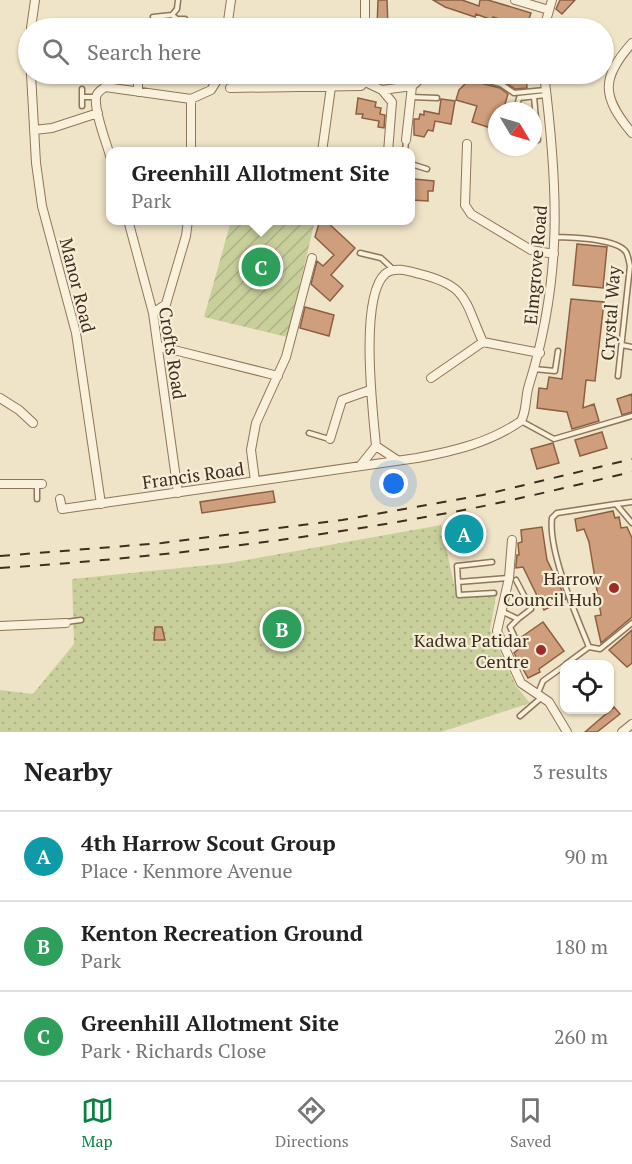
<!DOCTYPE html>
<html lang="en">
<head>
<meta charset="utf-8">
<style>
	:root { --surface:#fff; --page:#f6f6f6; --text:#222; --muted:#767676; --line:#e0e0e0; --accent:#0b8043 }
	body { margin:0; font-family:"PT Serif",serif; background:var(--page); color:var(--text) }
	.controls { position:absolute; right:18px; bottom:18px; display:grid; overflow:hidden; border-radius:12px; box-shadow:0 2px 4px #0004 }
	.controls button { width:54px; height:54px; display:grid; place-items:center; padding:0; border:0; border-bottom:2px solid var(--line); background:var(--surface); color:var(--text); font:30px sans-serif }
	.compass { position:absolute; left:488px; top:102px; width:54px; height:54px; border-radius:50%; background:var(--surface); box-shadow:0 2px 4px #0004; rotate:128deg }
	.you { position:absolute; left:394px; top:484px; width:21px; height:21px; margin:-15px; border:4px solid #fff; border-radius:50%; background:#1a73e8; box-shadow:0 0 0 9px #1a73e833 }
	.badge { display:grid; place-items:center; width:39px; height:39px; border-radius:50%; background:var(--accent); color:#fff; font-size:20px; font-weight:700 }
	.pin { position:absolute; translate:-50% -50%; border:3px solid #fff; box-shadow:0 2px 6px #0006 }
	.popup { position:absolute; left:106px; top:147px; width:309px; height:78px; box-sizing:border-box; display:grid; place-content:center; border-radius:12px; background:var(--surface); filter:drop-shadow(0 2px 4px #0005); font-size:20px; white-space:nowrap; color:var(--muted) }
	.popup b { font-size:22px; color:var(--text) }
	.popup::after { content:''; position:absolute; left:50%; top:100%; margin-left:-12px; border:12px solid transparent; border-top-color:var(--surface) }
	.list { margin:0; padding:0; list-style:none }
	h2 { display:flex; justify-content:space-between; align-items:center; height:78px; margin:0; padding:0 24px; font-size:26px }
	h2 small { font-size:20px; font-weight:400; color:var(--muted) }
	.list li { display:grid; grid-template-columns:39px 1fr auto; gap:18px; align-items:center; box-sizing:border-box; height:90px; padding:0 24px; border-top:2px solid var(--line) }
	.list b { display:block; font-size:22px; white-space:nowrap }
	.list p { margin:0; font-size:20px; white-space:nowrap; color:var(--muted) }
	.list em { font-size:20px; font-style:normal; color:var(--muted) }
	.icon { flex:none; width:33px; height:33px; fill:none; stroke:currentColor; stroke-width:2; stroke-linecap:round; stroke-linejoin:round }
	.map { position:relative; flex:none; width:632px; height:732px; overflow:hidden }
	.search { position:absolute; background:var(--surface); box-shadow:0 2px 4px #0004; left:18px; right:18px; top:18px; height:66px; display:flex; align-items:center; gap:15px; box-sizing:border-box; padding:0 21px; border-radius:33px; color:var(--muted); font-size:22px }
	.sheet { height:348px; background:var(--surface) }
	nav { display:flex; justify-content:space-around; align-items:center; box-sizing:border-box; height:84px; border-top:2px solid var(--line); background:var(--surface); font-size:16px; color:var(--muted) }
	nav a { display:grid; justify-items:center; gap:3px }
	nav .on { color:var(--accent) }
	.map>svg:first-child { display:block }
</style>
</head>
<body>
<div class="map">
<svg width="632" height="732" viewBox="0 0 632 732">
	<defs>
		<pattern id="park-dots" width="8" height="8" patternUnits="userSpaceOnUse" patternTransform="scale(1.5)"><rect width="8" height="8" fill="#c9cf9b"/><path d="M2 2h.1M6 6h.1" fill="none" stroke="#aeb285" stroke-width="1.8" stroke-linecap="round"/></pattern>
		<pattern id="garden-furrows" width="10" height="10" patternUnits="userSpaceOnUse" patternTransform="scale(1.5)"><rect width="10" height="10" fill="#c9cf9b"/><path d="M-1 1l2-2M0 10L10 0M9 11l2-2" fill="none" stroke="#aeb285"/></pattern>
	</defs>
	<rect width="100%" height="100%" fill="#f0e4c8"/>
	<!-- park -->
	<path fill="url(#park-dots)" d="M441 525 457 598 496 596 490 630 516 686 530 703 441 732H0V690L33 694 74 644 72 579 229 563Z"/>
	<!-- garden -->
	<path fill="url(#garden-furrows)" d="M231 221H315L287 337 204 317Z"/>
	<!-- building -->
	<path fill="#cf9f7d" stroke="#8d5f41" stroke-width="1.5" d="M378 0H387L388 27H377Z
		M433 0H462L479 6 480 0H488L531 13 526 28H510L512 23 493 17 492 20 476 14 475 17 445 7Z
		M560 0H575L562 14 556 9Z
		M506 74H526L527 88 515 89 508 84Z
		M469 80 500 88 508 94 503 111H497V130L472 122 477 106 456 100 459 90Z
		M358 98 376 102 375 107 381 108 380 114 385 115 384 128 378 127 379 121 362 118 363 114H356Z
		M441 99 455 101 451 124 435 121 433 131 428 130 424 137 414 135V119H419L420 114 424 115V111L439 114Z
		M414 179 434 181 433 191H428V201L411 200V184H414Z
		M320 220H325L355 248 331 275 343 286 330 301 311 284 317 261 323 266 334 255 315 237Z
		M577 244 607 247 603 288 573 285Z
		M571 299 604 302 595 381 586 380 583 408 594 404 599 421 572 429 567 412 537 408 539 388 547 389 549 377 562 379Z
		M305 307 334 315 329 336 300 328Z
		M632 394V412L622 415 617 399Z
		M602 432 607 448 580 456 575 440Z
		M553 443 559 463 537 469 531 449Z
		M273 491 275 502 202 513 200 502Z
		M613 511 615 518 619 517 621 528 627 527 632 538V617L601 643 595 616 601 615 589 542 584 529 577 531 575 519Z
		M476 523 480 539 452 548 448 529Z
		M542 527 547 560 566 599 544 610 523 567 516 568V565L517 555H519L518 543 522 542 521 530Z
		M543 622 564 651 539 669 540 672 528 678 514 653 522 646 520 638Z
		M155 627H162L165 640H154Z
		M632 630V663L627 667 609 650Z
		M614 707 620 714 597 732H585Z"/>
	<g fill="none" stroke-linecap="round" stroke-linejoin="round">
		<!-- lane casing -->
		<g stroke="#8d765c" stroke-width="7">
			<path id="lane" d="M172 15 177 19H185
				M153 17 172 15 177 9 178 0
				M462 74 501 84 514 93 545 90
				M82 97V89
				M411 97 437 98
				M82 106V97H95
				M516 111 519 98 546 95
				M533 142 538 140 534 97
				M405 152 406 141
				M411 164 427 169
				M556 237C572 238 617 238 626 252 628 255 629 262 630 266L618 376
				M360 253 381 258 394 270
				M622 345 632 347
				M534 369 555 371 558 351
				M521 421 554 439 632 416
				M309 433 329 439
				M37 499V484
				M617 504 632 502
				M492 562 457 566 458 582 508 578
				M458 582 459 595 494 593
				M501 611 518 619 531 609 516 580
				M518 619 510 627 518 644
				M66 622 81 620
				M589 647C576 615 548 551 552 518L557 513 616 504 632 523
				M589 647 600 649 632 623
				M566 664 589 647
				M538 693 543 681 564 666
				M520 716 542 697"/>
		</g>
		<!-- street casing -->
		<g stroke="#8d765c" stroke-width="10">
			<path id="street" d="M515 0 549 10
				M31 28 35 0
				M227 28 231 0
				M365 28V0
				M544 28 552 0
				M632 43C600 79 602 97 632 133
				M31 74 36 163 42 206 76 333 101 504
				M138 74V92
				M365 82 382 90 392 102 388 152
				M230 88 361 86 365 82V74
				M382 90 412 86 417 82V74
				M34 130 52 128 98 113
				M406 140 412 86
				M467 144 465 205 471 214 531 250 554 254
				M191 152V99
				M322 152 331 87
				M111 159C107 144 94 112 96 97 97 92 101 90 105 87L191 99 211 90 221 74
				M128 220 153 313 178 493
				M153 313 166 304 186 236 188 220
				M158 346 278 376
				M431 378 483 342
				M0 398 19 410 33 423
				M330 439 342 400 370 390
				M397 460 376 446C373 412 359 298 385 274 394 266 409 271 420 274 468 286 464 300 483 342L540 353
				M360 466 376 446
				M255 481 251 450 256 423 286 357 312 258
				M0 484H42
				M60 499 62 509 417 458C454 451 489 443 521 421 527 411 525 397 529 385 563 277 558 185 544 74
				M512 540 509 578 497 631 521 683 549 702 567 732
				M0 626 66 623
				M622 732 632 724"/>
		</g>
		<!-- lane -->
		<use href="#lane" stroke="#faf1dc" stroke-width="4"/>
		<!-- street -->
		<use href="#street" stroke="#faf1dc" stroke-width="8"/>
		<!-- rail -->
		<path stroke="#3d2e20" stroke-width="2" stroke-dasharray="10 10" stroke-linecap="butt" d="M0 556 162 543 342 520 483 495 632 459
			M0 568C155 558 311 539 464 510 520 499 576 485 632 472"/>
	</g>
	<!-- markers -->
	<g fill="#9e2a2b" stroke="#f7eed8" stroke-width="2">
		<circle cx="614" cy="588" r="6"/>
		<circle cx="541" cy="650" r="6"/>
	</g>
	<g text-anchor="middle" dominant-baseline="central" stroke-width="4.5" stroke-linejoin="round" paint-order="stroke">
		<!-- street labels -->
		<g font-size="18" fill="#3d2e20" stroke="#f7eed8">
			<text transform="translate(535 265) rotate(-85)">Elmgrove Road</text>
			<text transform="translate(78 285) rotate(76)">Manor Road</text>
			<text transform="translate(610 313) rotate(-86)">Crystal Way</text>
			<text transform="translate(173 353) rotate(81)">Crofts Road</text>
			<text transform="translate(193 475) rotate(-8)">Francis Road</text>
		</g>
		<!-- poi labels -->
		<g font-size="18" fill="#3d2e20" stroke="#f7eed8" text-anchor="end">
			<text x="602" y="578">Harrow<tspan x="602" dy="21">Council Hub</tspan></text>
			<text x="529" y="640">Kadwa Patidar<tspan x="529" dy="21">Centre</tspan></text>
		</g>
	</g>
</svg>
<div class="controls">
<button><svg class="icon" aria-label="locate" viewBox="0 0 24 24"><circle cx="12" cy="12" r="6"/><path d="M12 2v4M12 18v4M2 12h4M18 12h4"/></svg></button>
</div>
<svg class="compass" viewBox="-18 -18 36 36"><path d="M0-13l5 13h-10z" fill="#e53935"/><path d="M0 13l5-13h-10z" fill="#767676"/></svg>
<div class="you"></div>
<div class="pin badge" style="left:464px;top:534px;background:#0f9aa8">A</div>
<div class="pin badge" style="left:282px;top:629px;background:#2e9e5b">B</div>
<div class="pin badge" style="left:261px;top:267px;background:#2e9e5b">C</div>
<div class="popup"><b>Greenhill Allotment Site</b>Park</div>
<div class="search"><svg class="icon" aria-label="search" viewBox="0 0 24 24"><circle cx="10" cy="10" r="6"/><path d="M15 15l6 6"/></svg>Search here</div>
</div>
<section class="sheet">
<h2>Nearby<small>3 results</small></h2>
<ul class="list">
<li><span class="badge" style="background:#0f9aa8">A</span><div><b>4th Harrow Scout Group</b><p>Place · Kenmore Avenue</p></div><em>90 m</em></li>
<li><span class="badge" style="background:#2e9e5b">B</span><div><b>Kenton Recreation Ground</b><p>Park</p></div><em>180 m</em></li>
<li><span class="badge" style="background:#2e9e5b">C</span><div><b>Greenhill Allotment Site</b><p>Park · Richards Close</p></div><em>260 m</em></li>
</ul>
</section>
<nav>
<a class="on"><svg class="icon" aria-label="map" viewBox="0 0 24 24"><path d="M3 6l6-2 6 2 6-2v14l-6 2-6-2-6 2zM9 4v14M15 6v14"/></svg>Map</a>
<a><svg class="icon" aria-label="directions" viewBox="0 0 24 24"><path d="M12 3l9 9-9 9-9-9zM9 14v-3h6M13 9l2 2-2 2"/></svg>Directions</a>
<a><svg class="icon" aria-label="saved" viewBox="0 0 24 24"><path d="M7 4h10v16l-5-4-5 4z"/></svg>Saved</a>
</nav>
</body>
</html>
